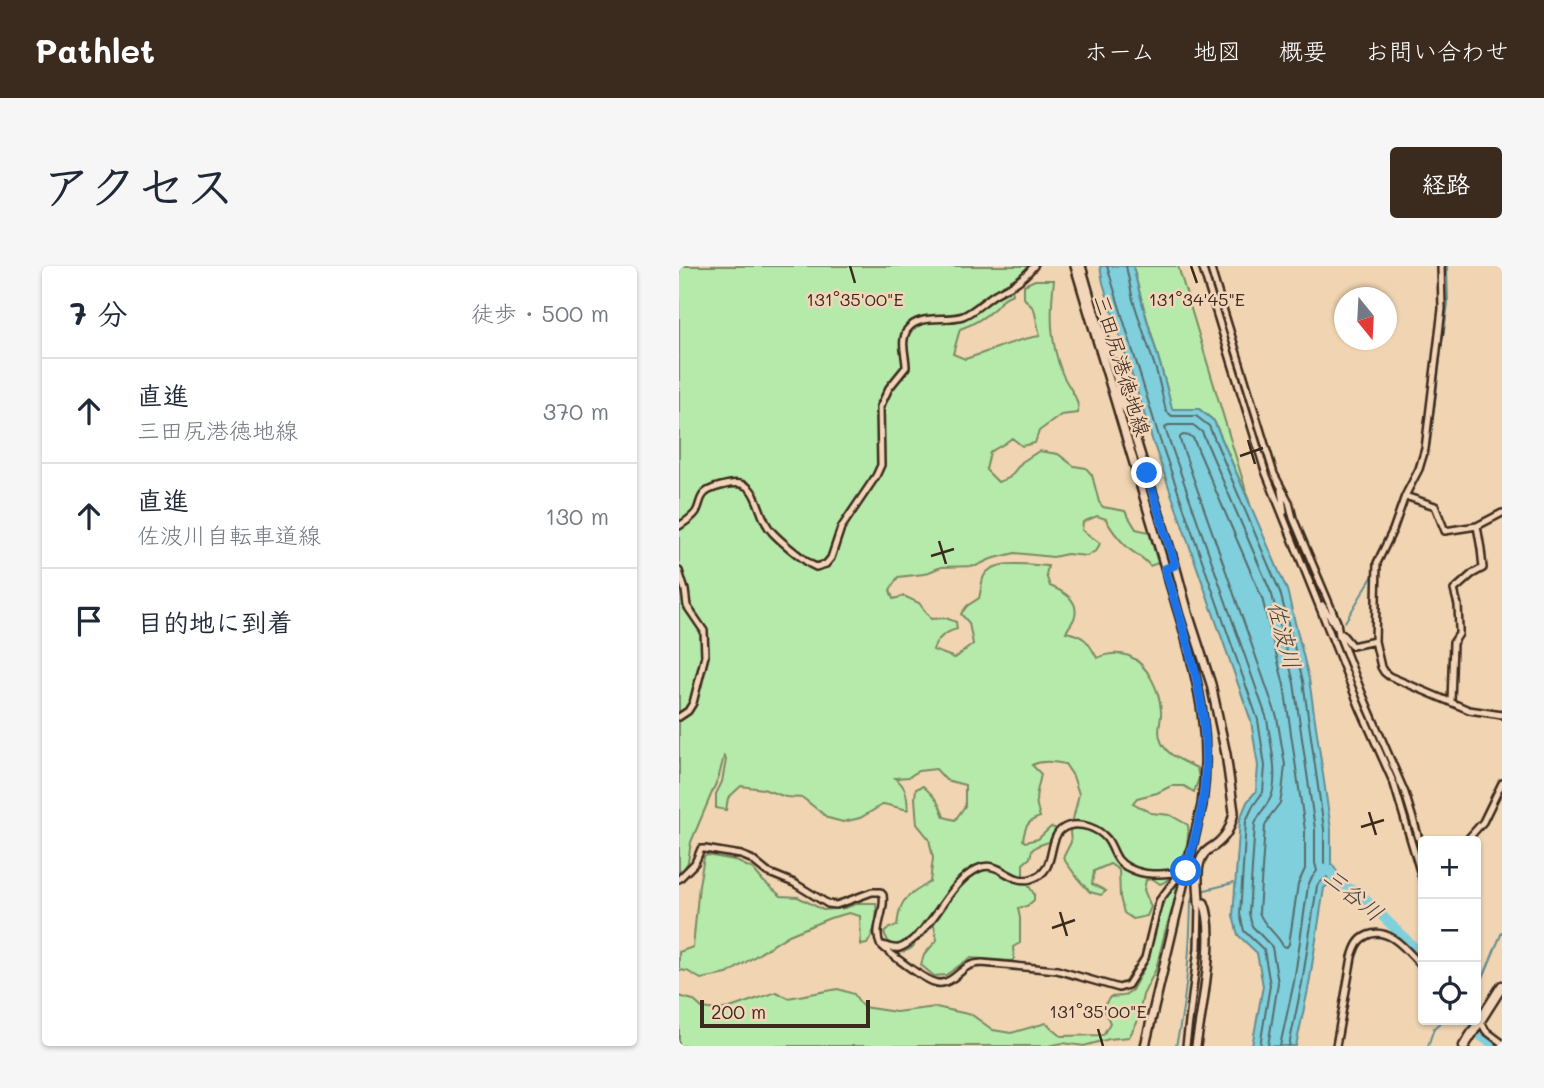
<!DOCTYPE html>
<html lang="ja">
<head>
<meta charset="utf-8">
<style>
	:root { --surface:#fff; --page:#f6f6f7; --text:#1f2937; --muted:#747a83; --line:#e0e1e3; --accent:#3b2a1e }
	body { margin:0; font-family:Mali,"Klee One",sans-serif; background:var(--page); color:var(--text) }
	.controls { position:absolute; right:21px; bottom:21px; display:grid; overflow:hidden; border-radius:7px; box-shadow:0 2px 5px #0004 }
	.controls button { width:63px; height:63px; display:grid; place-items:center; padding:0; border:0; border-bottom:2px solid var(--line); background:var(--surface); color:var(--text); font:35px sans-serif }
	.compass { position:absolute; left:655px; top:21px; width:63px; height:63px; border-radius:50%; background:var(--surface); box-shadow:0 2px 5px #0004; rotate:162deg }
	.scale { position:absolute; left:21px; bottom:18px; width:170px; box-sizing:border-box; padding-left:7px; border:4px solid #3b2a1e; border-top:0; font-size:19px; line-height:24px; white-space:nowrap; color:#3b2a1e; -webkit-text-stroke:5px #f3d6b9; paint-order:stroke }
	.stop { position:absolute; width:21px; height:21px; margin:-16px; border:5px solid #1a73e8; border-radius:50%; background:#fff }
	.stop.end { background:#1a73e8; border-color:#fff; box-shadow:0 2px 7px #0008 }
	.list { margin:0; padding:0; list-style:none }
	h2 { display:flex; justify-content:space-between; align-items:center; height:91px; margin:0; padding:0 28px; font-size:30px }
	h2 small { font-size:23px; font-weight:400; color:var(--muted) }
	.list li { display:grid; grid-template-columns:46px 1fr auto; gap:21px; align-items:center; box-sizing:border-box; height:105px; padding:0 28px; border-top:2px solid var(--line) }
	.list b { display:block; font-size:26px; white-space:nowrap }
	.list p { margin:0; font-size:23px; white-space:nowrap; color:var(--muted) }
	.list em { font-size:23px; font-style:normal; color:var(--muted) }
	.icon { flex:none; width:38px; height:38px; fill:none; stroke:currentColor; stroke-width:2; stroke-linecap:round; stroke-linejoin:round }
	.map { position:relative; flex:none; width:823px; height:780px; overflow:hidden; border-radius:7px }
	header { display:flex; align-items:center; gap:42px; box-sizing:border-box; height:98px; padding:0 35px; background:var(--accent); color:#fff }
	header strong { font-size:33px }
	nav { display:flex; gap:38px; margin-inline-start:auto; font-size:24px }
	.intro { display:flex; align-items:center; justify-content:space-between; box-sizing:border-box; height:168px; padding:0 42px }
	h1 { margin:0; font-size:49px }
	.button { padding:18px 32px; border-radius:7px; background:var(--accent); color:#fff; font-size:24px; font-weight:700 }
	main { display:flex; gap:42px; padding:0 42px }
	aside { flex:1; background:var(--surface); border-radius:7px; box-shadow:0 2px 5px #0004 }
	.map>svg:first-child { display:block }
</style>
</head>
<body>
<header>
<strong>Pathlet</strong>
<nav><a>ホーム</a><a>地図</a><a>概要</a><a>お問い合わせ</a></nav>
</header>
<div class="intro"><h1>アクセス</h1><a class="button">経路</a></div>
<main>
<aside>
<h2>7 分<small>徒歩 · 500 m</small></h2>
<ul class="list">
<li><svg class="icon" aria-label="ahead" viewBox="0 0 24 24"><path d="M12 20V5M6 11l6-6 6 6"/></svg><div><b>直進</b><p>三田尻港徳地線</p></div><em>370 m</em></li>
<li><svg class="icon" aria-label="ahead" viewBox="0 0 24 24"><path d="M12 20V5M6 11l6-6 6 6"/></svg><div><b>直進</b><p>佐波川自転車道線</p></div><em>130 m</em></li>
<li><svg class="icon" aria-label="arrive" viewBox="0 0 24 24"><path d="M6 21V4h12l-3 4 3 4H6"/></svg><div><b>目的地に到着</b></div></li>
</ul>
</aside>
<div class="map">
<svg width="823" height="780" viewBox="0 0 823 780">
	<rect width="100%" height="100%" fill="#f1d5b2"/>
	<filter id="ink" filterUnits="userSpaceOnUse"><feTurbulence type="fractalNoise" baseFrequency=".0143" numOctaves="2"/><feDisplacementMap in="SourceGraphic" scale="14" xChannelSelector="R" yChannelSelector="G"/><feConvolveMatrix kernelMatrix="1 2 1 2 8 2 1 2 1" color-interpolation-filters="sRGB"/></filter>
	<g filter="url(#ink)">
		<!-- green -->
		<path fill="#b6eaab" stroke="#788a64" stroke-width="2" d="M0 0H350L345 6 331 15 334 28C324 31 323 35 316 42 306 51 293 59 281 63L274 88 286 93C311 86 335 73 361 70L355 43 345 32V19L356 14H375C371 48 371 75 383 107 389 122 401 131 399 147L382 149 360 165 356 177 343 180 333 172 325 178 311 186 307 204 319 216 330 212 343 196 360 185 379 188 395 200 407 202 413 209 420 236 424 241 446 245 457 263 470 266 479 297 471 300C464 290 456 289 448 281 441 274 431 262 427 253L418 250 404 256 403 264 421 277 418 284 408 290 388 288 374 291 336 287 312 293 297 300 262 301 245 308 219 311 211 324 214 333 225 330 240 337 252 353 267 352 277 356 278 363C266 366 258 372 254 384L276 392 294 378 290 357 282 348 288 340 300 332C302 326 302 316 305 310 315 292 352 299 369 300L367 309 371 320C383 325 400 333 396 350 395 355 389 362 387 366 406 370 409 375 418 392 428 388 439 386 450 390 469 398 481 426 482 445 483 454 478 462 481 472 485 489 504 495 518 502L520 512 515 526 505 520H492L478 527 458 532 454 537 472 547 491 549 509 559C511 579 500 611 481 618L474 613 467 614 465 624 472 641 468 650 454 653 445 647 441 631 440 604 431 598 415 605 413 618 427 625 422 629 411 626 400 614 384 592 392 576 391 566 400 528 394 510 386 498C374 496 364 494 353 499L362 508C358 529 354 529 361 551 348 555 346 561 344 574L346 576 359 573 372 561 378 563 370 576 358 580 353 584 351 592 344 598V611L355 628V634L348 640 339 642 341 652V677L334 681 335 693 332 695 291 692 267 709 255 710 242 699 245 689 258 674 255 659 244 656C232 673 244 683 218 687L209 675 205 667 210 662 218 660C221 631 228 631 251 616L254 592 250 573 238 558 236 532 237 523 244 520C256 531 260 536 265 551L276 554 286 540V519L267 514 257 503 239 505 230 511 216 512C228 521 228 530 229 544L205 538 181 552 164 556 149 552 124 532 107 531 84 523 62 520 49 532 47 544 37 542V528L43 516 47 494 45 490 40 510 12 576 9 596 0 611Z
			M454 0H499L571 238 535 155 520 143H493C482 95 465 48 454 0Z
			M28 589 55 594 74 603 84 615 102 630 119 631 144 644 166 642 180 637H197C199 652 196 666 188 678L182 679 181 650 170 647 151 652 110 669 48 708 22 713 8 705 0 704V686L14 681 20 619 25 591Z
			M496 617 500 621 486 666 477 703 464 729 458 757 450 771 430 773 405 780 384 777 369 780H0V730L14 734 23 742 38 744 51 742 97 726 109 732 159 723 175 728 184 741 217 746 257 741 293 749 314 764 332 767 367 757 382 770 424 769 431 757 424 741 431 731 444 730 453 724 470 693 480 644Z"/>
		<!-- water -->
		<path fill="#80cfdd" stroke="#648d91" stroke-width="2" d="M421 0H454C464 48 482 95 493 143H520L535 155 608 324 630 413 652 563V597L661 610 645 622 630 719 617 780H573L584 720 578 687 559 669 554 650 561 553 568 536 577 525 579 500 572 455 474 176 424 17Z"/>
		<g fill="none" stroke-linecap="round" stroke-linejoin="round">
			<!-- shore -->
			<path stroke="#576c6a" stroke-width="2" d="M428 0 481 174 579 454 586 500 584 526 574 540 567 555 561 648 565 665 585 684 591 719 581 780
				M447 0 454 34 478 107 487 145 493 150H517L530 160 601 326 624 415 645 563V597L651 608C648 614 641 614 638 620L623 717 610 780
				M504 169 511 170 514 172 583 332 605 419 626 564V603L619 618 610 678 608 681 604 680C598 667 584 660 580 646L586 560 591 550 601 537 603 527 606 499 598 451 501 174V171Z
				M589 780 599 717 593 681 573 660 570 647 576 558C580 548 586 542 591 533 601 514 591 474 588 453L489 171 486 162 489 159H514L523 166 593 329 615 417 636 563V597L638 605 632 613 629 620 615 716 601 780"/>
			<!-- stream -->
			<path stroke="#648d91" stroke-width="2" d="M729 230 740 210 751 177 763 77 769 38 768 0
				M717 263 723 245
				M701 298 715 268
				M666 356 696 306
				M522 625 554 617
				M797 725 806 707 823 666
				M497 780C508 732 511 683 512 635L517 626
				M749 780 755 762 764 754"/>
			<!-- river -->
			<path stroke="#80cfdd" stroke-width="10" d="M648 603 662 617 685 632 744 690
				M791 754 802 770 817 780"/>
			<!-- minor casing -->
			<g stroke="#3b2a1e" stroke-width="10">
				<path id="minor" d="M523 0 586 205 681 442 715 518 744 615
					M531 0 595 208 610 236 614 252 658 356 660 369 685 432 726 527 744 586
					M762 0 763 43 746 183 740 203 726 230 714 264 698 297 696 375 702 401 705 406 710 410 790 444 823 449
					M438 119 440 135 449 148
					M602 224 605 246
					M726 230 756 240 766 265 798 260
					M0 260C6 256 13 252 17 246 21 240 20 232 26 227 31 222 39 221 46 219 83 209 75 248 93 266 104 278 118 288 131 298L137 301 147 298 152 292 162 262 197 210 202 199 201 141 210 122 227 101C227 89 221 76 228 64 240 47 267 56 284 50 296 45 305 35 316 28 322 24 328 22 335 18 343 13 349 7 355 0
					M0 305 6 324 8 340 25 365 26 390 14 437 9 445 0 451
					M643 339 657 360
					M663 368 673 380 696 375
					M772 436 774 377 780 368V363L779 339 775 324 793 308 804 302 802 283 798 260 823 247
					M787 575 804 556 823 517
					M0 613 16 597 22 583H26L62 589 72 593 88 606 115 617 149 638 157 639 166 636 193 626H201L204 629C207 646 194 662 201 678 210 687 244 713 255 716 260 718 266 717 271 714 284 706 285 698 303 697L378 704 440 722 449 719 466 692 480 635 502 606 507 605
					M204 679C209 681 214 683 220 682 227 680 232 675 238 670 260 651 271 617 298 603 320 592 331 619 352 613 382 605 364 568 389 560 402 556 419 562 428 573 436 584 435 595 450 602 467 611 484 608 502 606
					M797 747 807 765 823 777
					M507 780 519 682 520 637
					M657 780 673 691C676 681 679 673 689 669 712 660 730 688 744 701"/>
			</g>
			<!-- secondary casing -->
			<g stroke="#3b2a1e" stroke-width="12">
				<path id="secondary" d="M396 0 503 358C521 422 532 473 523 539L466 780
					M402 0 416 49 452 152 456 171 496 299 509 347 532 418 547 488 555 546C552 560 548 571 535 580 530 583 526 585 523 591 516 604 520 623 520 637H525C538 667 522 746 517 780"/>
			</g>
			<!-- primary casing -->
			<g stroke="#3b2a1e" stroke-width="13">
				<path id="primary" d="M785 780 823 720"/>
			</g>
			<!-- minor -->
			<use href="#minor" stroke="#f3d6b9" stroke-width="5"/>
			<!-- secondary -->
			<use href="#secondary" stroke="#f3d6b9" stroke-width="7"/>
			<!-- primary -->
			<use href="#primary" stroke="#f3d6b9" stroke-width="8"/>
		</g>
	</g>
	<g fill="none" stroke-linecap="round" stroke-linejoin="round" filter="url(#ink)">
		<!-- route -->
		<path stroke="#1a73e8" stroke-width="9" d="M468 207 496 299 486 303C507 371 532 442 526 515 524 546 515 575 507 605"/>
	</g>
	<!-- ticks -->
	<path fill="none" stroke="#3b2a1e" stroke-width="2.5" d="M171 0 176 17M512 0 518 17M569 174 576 198M561 190 584 182M260 275 267 298M252 290 275 283M690 546 697 569M682 561 705 554M381 646 388 670M373 662 396 654M419 763 424 780"/>
	<g text-anchor="middle" dominant-baseline="central" stroke-width="5" stroke-linejoin="round" paint-order="stroke">
		<!-- street labels -->
		<g font-size="21" fill="#3b2a1e" stroke="#f3d6b9">
			<text transform="translate(444 99) rotate(73)">三田尻港徳地線</text>
		</g>
		<!-- water labels -->
		<g font-size="23" font-style="italic" fill="#45433b" stroke="#f3d6b9">
			<text transform="translate(606 369) rotate(75)">佐波川</text>
			<text transform="translate(675 628) rotate(39)">三谷川</text>
		</g>
	</g>
	<g font-size="18" text-anchor="middle" fill="#3b2a1e" stroke="#f3d6b9" stroke-width="5" stroke-linejoin="round" paint-order="stroke">
		<text x="176" y="40">131°35'00"E</text>
		<text x="518" y="40">131°34'45"E</text>
		<text x="419" y="752">131°35'00"E</text>
	</g>
</svg>
<div class="controls">
<button>+</button>
<button>−</button>
<button><svg class="icon" aria-label="locate" viewBox="0 0 24 24"><circle cx="12" cy="12" r="6"/><path d="M12 2v4M12 18v4M2 12h4M18 12h4"/></svg></button>
</div>
<svg class="compass" viewBox="-18 -18 36 36"><path d="M0-13l5 13h-10z" fill="#e53935"/><path d="M0 13l5-13h-10z" fill="#747a83"/></svg>
<div class="scale">200 m</div>
<div class="stop" style="left:507px;top:605px"></div>
<div class="stop end" style="left:468px;top:207px"></div>
</div>
</main>
</body>
</html>
